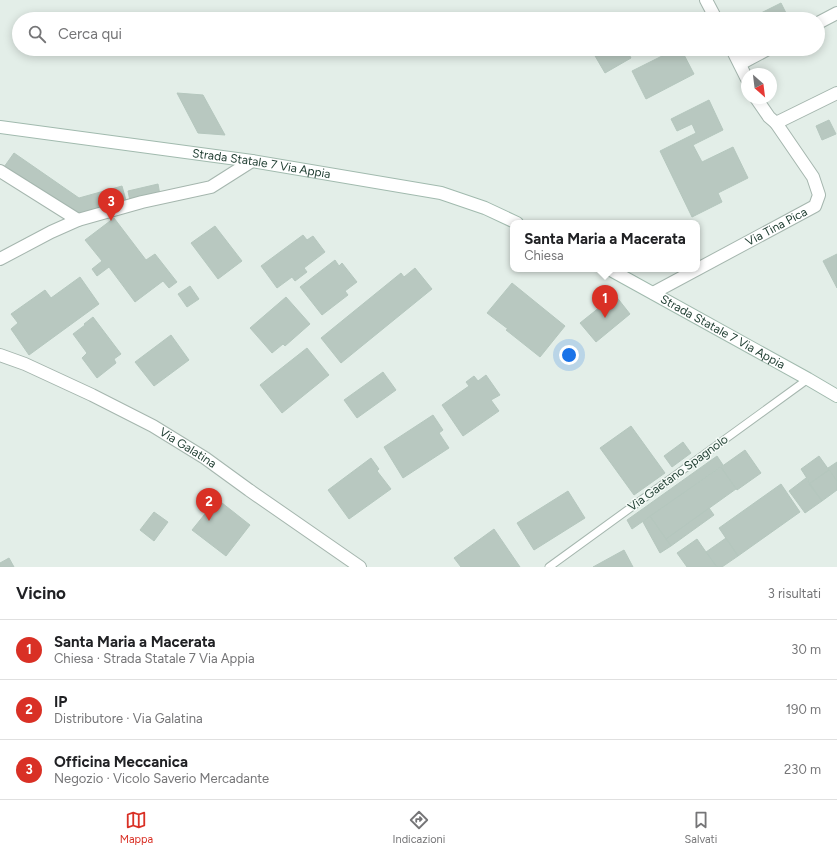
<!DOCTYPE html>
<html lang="it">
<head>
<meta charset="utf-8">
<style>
	:root { --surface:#fff; --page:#f6f6f6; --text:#202124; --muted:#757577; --line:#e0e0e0; --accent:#d93025 }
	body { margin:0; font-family:Figtree,sans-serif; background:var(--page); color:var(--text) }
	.compass { position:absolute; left:741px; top:68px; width:36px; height:36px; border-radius:50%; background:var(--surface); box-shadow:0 2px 10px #0003; rotate:152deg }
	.you { position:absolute; left:569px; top:355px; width:14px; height:14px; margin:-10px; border:3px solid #fff; border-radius:50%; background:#1a73e8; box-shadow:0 0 0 6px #1a73e833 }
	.badge { display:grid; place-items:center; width:26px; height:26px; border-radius:50%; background:var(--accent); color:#fff; font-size:13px; font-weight:700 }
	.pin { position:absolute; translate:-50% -33px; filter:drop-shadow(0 1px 2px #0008) }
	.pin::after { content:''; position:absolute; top:21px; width:14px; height:12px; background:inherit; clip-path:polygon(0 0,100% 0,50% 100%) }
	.popup { position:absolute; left:510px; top:220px; width:190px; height:52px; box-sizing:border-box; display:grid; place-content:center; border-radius:8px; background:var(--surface); filter:drop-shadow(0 1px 3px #0005); font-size:13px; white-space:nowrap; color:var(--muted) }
	.popup b { font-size:15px; color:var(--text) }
	.popup::after { content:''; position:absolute; left:50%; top:100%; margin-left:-8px; border:8px solid transparent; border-top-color:var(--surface) }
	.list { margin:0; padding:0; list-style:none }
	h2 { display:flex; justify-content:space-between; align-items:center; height:52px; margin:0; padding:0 16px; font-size:17px }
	h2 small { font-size:13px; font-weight:400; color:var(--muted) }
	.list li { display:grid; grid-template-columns:26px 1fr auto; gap:12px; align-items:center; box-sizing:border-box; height:60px; padding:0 16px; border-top:1px solid var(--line) }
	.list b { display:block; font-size:15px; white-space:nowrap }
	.list p { margin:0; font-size:13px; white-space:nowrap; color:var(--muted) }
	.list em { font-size:13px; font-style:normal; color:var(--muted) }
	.icon { flex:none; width:22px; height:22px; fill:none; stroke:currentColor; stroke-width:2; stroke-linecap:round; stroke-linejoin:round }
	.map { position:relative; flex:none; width:837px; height:567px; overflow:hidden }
	.search { position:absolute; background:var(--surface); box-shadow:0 2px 10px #0003; left:12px; right:12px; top:12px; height:44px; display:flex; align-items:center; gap:10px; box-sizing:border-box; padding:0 14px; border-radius:22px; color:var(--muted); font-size:15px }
	.sheet { height:232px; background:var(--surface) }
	nav { display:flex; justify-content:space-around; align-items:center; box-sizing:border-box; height:56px; border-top:1px solid var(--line); background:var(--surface); font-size:11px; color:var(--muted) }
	nav a { display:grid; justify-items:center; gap:2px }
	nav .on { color:var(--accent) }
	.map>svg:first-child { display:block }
</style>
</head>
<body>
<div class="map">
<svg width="837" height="567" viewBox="0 0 837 567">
	<rect width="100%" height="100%" fill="#e3eee8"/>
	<!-- building -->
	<path fill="#b8c8c0" stroke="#b5c7be" d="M781 3 789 19H749Z
		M591 49H626L631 58 605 73Z
		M676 49H681L694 74 646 99 632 71Z
		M177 93 203 95 225 135 198 133Z
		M709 100 723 130 693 145 702 162 733 147 748 178 718 193 722 202 692 217 660 151 696 133 692 124 677 131 671 119Z
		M829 120 836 134 822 140 816 126Z
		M14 153 79 198 122 186 127 204 79 217 32 184 31 181 26 183 4 167Z
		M158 184 160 195 130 201 128 191Z
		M114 218 146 260 155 254 177 282 169 288 163 281 135 302 109 267 97 276 92 269 102 261 85 240Z
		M215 226 242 261 218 279 191 243Z
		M303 235 307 240 313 236 325 252 304 268 307 272 295 281 292 277 277 288 261 266Z
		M837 254V288L823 261Z
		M335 260 339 266 342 263 357 282 345 291 348 295 322 315 300 287Z
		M415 268 432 289 341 363 321 338 401 273 404 277Z
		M80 277 99 304 29 355 11 329 18 323 11 314 45 290 51 298Z
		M512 283 565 326 540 357 506 330 508 329 487 313Z
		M190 286 199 299 187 307 178 294Z
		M615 295 630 314 596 342 580 323Z
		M286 297 310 324 285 346 283 344 272 353 250 328Z
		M93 317 121 354 114 359 116 363 97 378 82 358 87 353 73 334 85 325 84 324Z
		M171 335 189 360 154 386 135 362Z
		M307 348 329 375 282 413 260 385Z
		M383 372 396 390 357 418 344 400Z
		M486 375 500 395 491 400 499 411 463 436 442 405 469 386 466 382 474 376 478 381Z
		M433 415 443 430 439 433 449 448 403 478 384 447Z
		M631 426 665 473 634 495 600 448Z
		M683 442 691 453 672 467 664 456Z
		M745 450 761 473 737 490 721 467Z
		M717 456 723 465 632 529 627 520Z
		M819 456 829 470 810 483 801 469Z
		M371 458 379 469 377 471 391 489 349 519 328 490Z
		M837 462V481L828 468Z
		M721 467 736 489 666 539 650 516Z
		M829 470 837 481V490L822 501 809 484Z
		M806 478 822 501 805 513 789 491Z
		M781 484 800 512 738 556 719 528Z
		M568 491 585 518 534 550 517 523Z
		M217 499 250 525 226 556 192 530Z
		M709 508 714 515 671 546 666 539Z
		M154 512 168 522 154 541 140 530Z
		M650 516 671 546 660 553 643 522Z
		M494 529 520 567H461L454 558Z
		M726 538 738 556 722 567H717L706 552Z
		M697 539 706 552 717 567H687L677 553Z
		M624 550 633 567H593Z
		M9 558 14 567H0V563Z"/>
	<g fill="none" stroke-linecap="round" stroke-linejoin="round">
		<!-- service casing -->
		<g stroke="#a5b6ae" stroke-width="9">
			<path id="service" d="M549 567 808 379"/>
		</g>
		<!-- minor casing -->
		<g stroke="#a5b6ae" stroke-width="14">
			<g id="minor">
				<path d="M706 0 716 19"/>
				<path d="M818 23 837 13"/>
				<path d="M732 49 747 79"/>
				<path d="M740 64 768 49"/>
				<path d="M756 98 769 117 776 123"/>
				<path d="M0 171 78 220"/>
				<path d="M0 259 51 232 78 220 142 202 211 187 252 161"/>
				<path id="s1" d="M653 293 815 206 819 195 813 177 776 123 837 93"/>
				<path id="s2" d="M0 355 25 364 92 395 153 426 205 458 249 490 360 567"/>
			</g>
		</g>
		<!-- secondary casing -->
		<g stroke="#a1baae" stroke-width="14">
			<g id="secondary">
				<path id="s3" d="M0 127 252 161 441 193 485 208 517 223"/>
				<path id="s4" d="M609 269 808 379 837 396"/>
			</g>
		</g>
		<!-- service -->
		<use href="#service" stroke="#fff" stroke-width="7"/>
		<!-- minor -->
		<use href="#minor" stroke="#fff" stroke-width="12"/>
		<!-- secondary -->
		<use href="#secondary" stroke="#fff" stroke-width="12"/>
	</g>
	<g text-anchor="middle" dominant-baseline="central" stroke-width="3" stroke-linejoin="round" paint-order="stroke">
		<!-- street labels -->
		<g font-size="12" fill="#224034" stroke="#f4faf6">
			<text stroke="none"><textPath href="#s3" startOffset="264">Strada Statale 7 Via Appia</textPath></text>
			<text stroke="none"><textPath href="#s1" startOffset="140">Via Tina Pica</textPath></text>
			<text stroke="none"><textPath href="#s4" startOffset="130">Strada Statale 7 Via Appia</textPath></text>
			<text stroke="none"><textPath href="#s2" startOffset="210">Via Galatina</textPath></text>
			<text transform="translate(678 473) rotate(-36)">Via Gaetano Spagnolo</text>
		</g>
	</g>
</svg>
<svg class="compass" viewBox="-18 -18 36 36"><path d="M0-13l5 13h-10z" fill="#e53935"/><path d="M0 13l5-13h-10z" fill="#757577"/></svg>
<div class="you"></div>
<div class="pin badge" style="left:605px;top:318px">1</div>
<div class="popup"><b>Santa Maria a Macerata</b>Chiesa</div>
<div class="pin badge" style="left:209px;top:521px">2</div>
<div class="pin badge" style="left:111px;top:221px">3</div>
<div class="search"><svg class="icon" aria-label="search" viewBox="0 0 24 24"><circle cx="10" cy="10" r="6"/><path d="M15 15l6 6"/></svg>Cerca qui</div>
</div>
<section class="sheet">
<h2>Vicino<small>3 risultati</small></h2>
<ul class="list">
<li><span class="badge">1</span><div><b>Santa Maria a Macerata</b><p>Chiesa · Strada Statale 7 Via Appia</p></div><em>30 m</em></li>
<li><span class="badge">2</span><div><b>IP</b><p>Distributore · Via Galatina</p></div><em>190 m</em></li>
<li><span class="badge">3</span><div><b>Officina Meccanica</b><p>Negozio · Vicolo Saverio Mercadante</p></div><em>230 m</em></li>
</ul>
</section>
<nav>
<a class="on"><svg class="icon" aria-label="map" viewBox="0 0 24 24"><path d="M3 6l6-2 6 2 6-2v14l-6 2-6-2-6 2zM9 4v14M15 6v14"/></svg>Mappa</a>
<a><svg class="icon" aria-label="directions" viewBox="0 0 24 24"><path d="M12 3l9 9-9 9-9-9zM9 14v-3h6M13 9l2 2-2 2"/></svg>Indicazioni</a>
<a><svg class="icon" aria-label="saved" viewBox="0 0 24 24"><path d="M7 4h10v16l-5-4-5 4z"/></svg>Salvati</a>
</nav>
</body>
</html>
